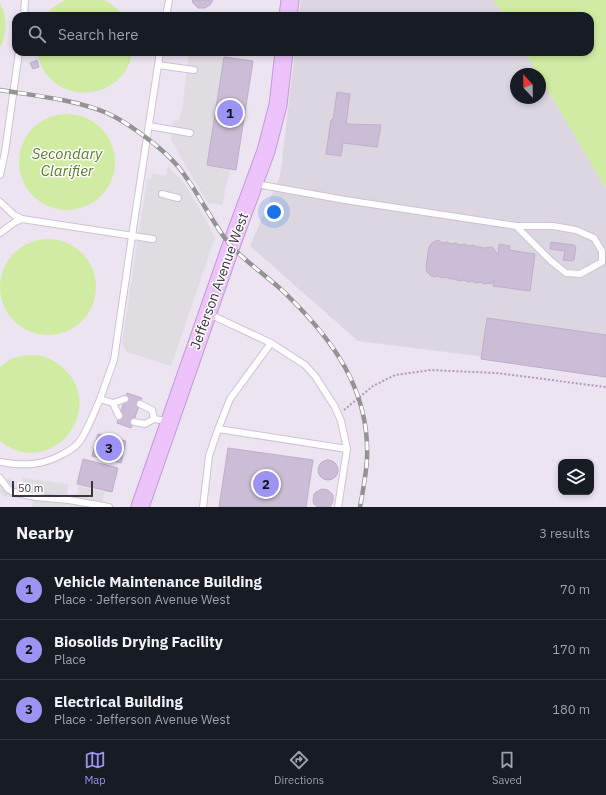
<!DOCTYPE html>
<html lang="en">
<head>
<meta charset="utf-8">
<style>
	:root { --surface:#171b24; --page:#242831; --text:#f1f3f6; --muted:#9ea1a6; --line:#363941; --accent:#9c93f2 }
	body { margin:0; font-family:"IBM Plex Sans",sans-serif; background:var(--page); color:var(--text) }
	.controls { position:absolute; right:12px; bottom:12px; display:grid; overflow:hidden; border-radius:8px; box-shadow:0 2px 6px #0003 }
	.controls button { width:36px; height:36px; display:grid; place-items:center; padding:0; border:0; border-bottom:1px solid var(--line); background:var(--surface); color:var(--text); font:20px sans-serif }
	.compass { position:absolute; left:510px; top:68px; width:36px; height:36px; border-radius:50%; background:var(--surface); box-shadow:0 2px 6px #0003; rotate:338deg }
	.scale { position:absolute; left:12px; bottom:10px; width:81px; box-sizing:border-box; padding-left:4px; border:2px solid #3c3442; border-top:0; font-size:11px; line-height:14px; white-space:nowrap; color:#3c3442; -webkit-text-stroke:3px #fff; paint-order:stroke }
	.you { position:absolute; left:274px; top:212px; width:14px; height:14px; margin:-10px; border:3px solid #fff; border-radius:50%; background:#1a73e8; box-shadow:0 0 0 6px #1a73e833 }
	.badge { display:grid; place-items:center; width:26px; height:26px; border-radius:50%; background:var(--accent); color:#111; font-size:13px; font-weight:700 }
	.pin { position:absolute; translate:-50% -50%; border:2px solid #fff; box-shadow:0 1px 4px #0006 }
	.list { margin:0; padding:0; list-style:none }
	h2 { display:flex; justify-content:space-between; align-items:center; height:52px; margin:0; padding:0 16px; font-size:17px }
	h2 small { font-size:13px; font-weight:400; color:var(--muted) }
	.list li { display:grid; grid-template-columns:26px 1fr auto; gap:12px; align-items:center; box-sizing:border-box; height:60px; padding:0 16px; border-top:1px solid var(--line) }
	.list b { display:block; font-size:15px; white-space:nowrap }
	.list p { margin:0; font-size:13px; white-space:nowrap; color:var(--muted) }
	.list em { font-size:13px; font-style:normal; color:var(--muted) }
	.icon { flex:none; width:22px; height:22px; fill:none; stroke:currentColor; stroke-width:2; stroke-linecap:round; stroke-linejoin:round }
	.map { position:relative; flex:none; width:606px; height:507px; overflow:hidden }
	.search { position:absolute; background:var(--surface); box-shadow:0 2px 6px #0003; left:12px; right:12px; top:12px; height:44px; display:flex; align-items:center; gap:10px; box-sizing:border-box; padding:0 14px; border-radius:12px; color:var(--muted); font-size:15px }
	.sheet { height:232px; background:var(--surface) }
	nav { display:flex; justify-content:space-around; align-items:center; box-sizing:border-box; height:56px; border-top:1px solid var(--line); background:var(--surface); font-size:11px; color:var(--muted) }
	nav a { display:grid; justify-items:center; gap:2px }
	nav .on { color:var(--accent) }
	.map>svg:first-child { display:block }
</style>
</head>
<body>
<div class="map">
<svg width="606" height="507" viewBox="0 0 606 507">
	<rect width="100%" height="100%" fill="#ece4f1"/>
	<!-- industrial -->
	<path fill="#dbd6e0" d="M301 0H494L504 16H299Z
		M295 52H525L538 74H516V98H540V77L606 188V372L358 341 250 246 280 176Z"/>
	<!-- parking -->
	<path fill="#dfdce2" d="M189 52H204L205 53 224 57 207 165 230 169 222 205 208 203 171 140 173 122 179 119 182 111Z
		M168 166 184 183 206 220 215 238 171 366 127 352 122 343 147 179H151L152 174 166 176Z
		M10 478 12 482 18 487 22 485 23 478 68 484 67 494 75 495 78 493V486L104 492 103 500 104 502H106L105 507H72L66 506 64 507H32L33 503 31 500 3 496 0 492V482Z"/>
	<!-- water -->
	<path fill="#d0eca2" d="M65 0H103L110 3 122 13 124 16H46L52 8Z
		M494 0H606V188L540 77V74H538L525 52H590V16H504Z
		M0 3C8 17 7 34 0 48Z
		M36 52H132C128 87 87 103 58 85 56 83 53 82 51 79 42 71 40 63 36 52Z
		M19 162a48 48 0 1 1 96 0a48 48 0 1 1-96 0Z
		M0 287a48 48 0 1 1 96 0a48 48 0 1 1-96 0Z
		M26 355C31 356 37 355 42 356 50 358 57 363 63 368 98 398 73 454 28 453 18 452 8 447 0 441V367L11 359Z"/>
	<!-- building -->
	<path fill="#cabdd5" stroke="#bfadcc" d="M192 0H213L210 5 205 8H198L193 3Z
		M224 57 253 61 236 170 207 165Z
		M37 60 39 67 33 69 30 63Z
		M337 92 350 94 346 124 381 125 377 147 343 143 341 156 326 154 331 120H333Z
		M438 240 443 243 447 242 451 244 456 243 460 245 465 244 469 246 473 245 477 247H480L485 248 490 247 493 248 498 255 499 244 510 246 509 250 535 254 530 291 493 286 494 280 492 283 484 284 481 282 477 283 472 281 468 282 464 280 459 281 455 279H451L446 277 442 278 438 276 435 277 431 276 427 272 426 267 429 247 432 243Z
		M551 242 574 245 576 247 574 260 572 261 563 260 565 251 550 249Z
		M487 318 606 335V377L481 359Z
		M127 393 142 398 131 428 117 423Z
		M98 434 126 441 121 463 92 456Z
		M228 448 313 460 306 507H219Z
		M83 459 118 468 112 492 77 484Z
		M318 470a10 10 0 1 1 20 0a10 10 0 1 1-20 0Z
		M322 489 328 490 333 495V501L330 507H317L314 504 313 501 314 494 316 492Z"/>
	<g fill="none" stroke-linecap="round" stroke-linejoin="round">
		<!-- lane casing -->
		<g stroke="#cfc1d7" stroke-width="8">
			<path id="lane" d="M24 16 25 0
				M166 16 169 0
				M158 65 194 70
				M149 126 190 133
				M0 175 5 152 19 52
				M256 184 345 200 516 226H553L576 230 594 238 602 251V262L580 274 566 273 550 260 516 226
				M162 194 178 198
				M0 202 14 215 22 219 153 239
				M0 233 15 222 22 219
				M209 314 271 343 305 365 315 376 335 407 341 421 347 449 338 507
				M100 399 114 360 132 236 160 52
				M113 403 119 416
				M140 404 152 410 154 419
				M134 422 145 424 154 419 168 421
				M218 429 347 449
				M0 462C23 466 42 466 63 454 69 451 76 447 80 441 88 429 94 413 100 399L113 403 125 399
				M0 478 8 489 13 492 36 497 69 500 109 507
				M203 507 209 456 216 435 230 399 271 343"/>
		</g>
		<!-- secondary casing -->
		<g stroke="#c39ad5" stroke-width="19">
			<path id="secondary" d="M288 16 290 0
				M140 507 231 246 266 151 278 105 284 52"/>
		</g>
		<!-- path -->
		<path stroke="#af99bd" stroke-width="2" stroke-dasharray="2 2" stroke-linecap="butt" d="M344 410 373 386 395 375 431 370 496 373 606 387"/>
		<!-- lane -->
		<use href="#lane" stroke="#fff" stroke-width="6"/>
		<!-- secondary -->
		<use href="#secondary" stroke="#ecc3fb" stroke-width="17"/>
		<!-- rail casing -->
		<g stroke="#939393" stroke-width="4.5">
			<path id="rail" d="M0 90C36 96 73 99 107 113 122 120 135 129 148 139 161 149 174 160 183 173 198 193 209 216 224 237 227 240 229 244 232 247 248 264 270 278 287 295 333 340 370 390 367 459 366 475 363 491 360 507"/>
		</g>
		<!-- rail -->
		<use href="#rail" stroke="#fff" stroke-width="3" stroke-dasharray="9" stroke-linecap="butt"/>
	</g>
	<g text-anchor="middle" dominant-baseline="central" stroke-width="3" stroke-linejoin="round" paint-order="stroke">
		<!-- street labels -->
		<g font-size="14" fill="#3c3442" stroke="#fff">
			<text transform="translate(219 281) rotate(-70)">Jefferson Avenue West</text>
		</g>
		<!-- water labels -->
		<g font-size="15" font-style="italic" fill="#5b7b2a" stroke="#fff">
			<text x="67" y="153">Secondary<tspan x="67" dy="17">Clarifier</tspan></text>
		</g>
	</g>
</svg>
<div class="controls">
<button><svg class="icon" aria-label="layers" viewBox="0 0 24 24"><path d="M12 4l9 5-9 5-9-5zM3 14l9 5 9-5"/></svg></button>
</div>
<svg class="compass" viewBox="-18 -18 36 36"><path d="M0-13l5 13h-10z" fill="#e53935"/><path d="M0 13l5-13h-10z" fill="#9ea1a6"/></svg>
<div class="scale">50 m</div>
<div class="you"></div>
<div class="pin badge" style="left:230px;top:113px">1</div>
<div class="pin badge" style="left:266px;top:484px">2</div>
<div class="pin badge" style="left:109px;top:448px">3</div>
<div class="search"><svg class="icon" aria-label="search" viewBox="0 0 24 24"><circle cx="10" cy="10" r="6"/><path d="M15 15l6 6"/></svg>Search here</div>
</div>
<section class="sheet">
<h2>Nearby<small>3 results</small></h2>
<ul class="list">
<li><span class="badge">1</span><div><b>Vehicle Maintenance Building</b><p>Place · Jefferson Avenue West</p></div><em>70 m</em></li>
<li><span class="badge">2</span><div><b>Biosolids Drying Facility</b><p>Place</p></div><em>170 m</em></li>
<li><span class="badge">3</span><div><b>Electrical Building</b><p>Place · Jefferson Avenue West</p></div><em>180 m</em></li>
</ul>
</section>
<nav>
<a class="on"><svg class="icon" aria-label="map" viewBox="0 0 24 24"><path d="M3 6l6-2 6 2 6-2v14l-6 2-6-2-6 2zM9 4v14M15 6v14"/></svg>Map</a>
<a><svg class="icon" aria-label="directions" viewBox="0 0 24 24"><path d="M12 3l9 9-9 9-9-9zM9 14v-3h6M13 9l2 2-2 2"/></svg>Directions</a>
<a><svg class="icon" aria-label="saved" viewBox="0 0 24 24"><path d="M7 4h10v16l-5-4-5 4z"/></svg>Saved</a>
</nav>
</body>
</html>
